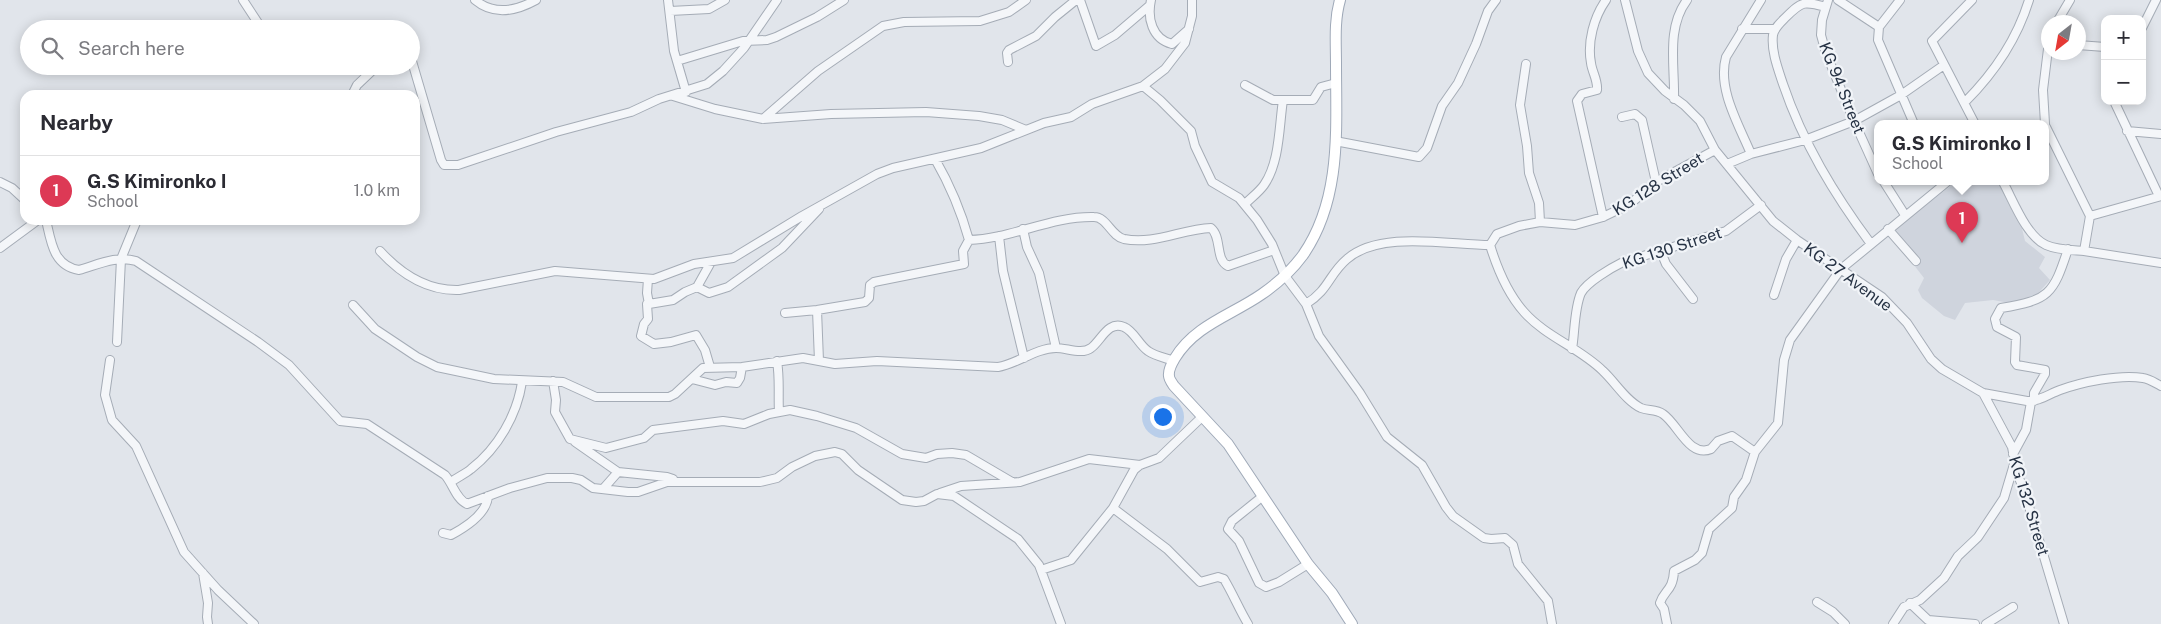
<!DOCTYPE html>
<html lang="en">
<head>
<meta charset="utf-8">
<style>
	:root { --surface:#fff; --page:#f7f7f7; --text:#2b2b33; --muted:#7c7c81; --line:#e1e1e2; --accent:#dd3955 }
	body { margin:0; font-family:"Public Sans",sans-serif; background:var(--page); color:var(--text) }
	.controls { position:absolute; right:15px; top:15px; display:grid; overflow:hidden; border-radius:10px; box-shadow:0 2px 12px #0003 }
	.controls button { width:45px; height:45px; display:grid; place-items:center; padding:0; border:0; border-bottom:1px solid var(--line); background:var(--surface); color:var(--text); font:25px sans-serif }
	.compass { position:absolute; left:2041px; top:15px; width:45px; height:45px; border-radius:50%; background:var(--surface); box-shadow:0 2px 12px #0003; rotate:211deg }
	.you { position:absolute; left:1162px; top:416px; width:18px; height:18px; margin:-12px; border:4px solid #fff; border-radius:50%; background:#1a73e8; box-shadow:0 0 0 8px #1a73e833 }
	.badge { display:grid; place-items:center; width:32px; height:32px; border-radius:50%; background:var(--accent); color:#fff; font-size:16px; font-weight:700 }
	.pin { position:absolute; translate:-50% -41px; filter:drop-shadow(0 1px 2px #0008) }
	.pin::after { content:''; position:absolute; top:26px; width:18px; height:15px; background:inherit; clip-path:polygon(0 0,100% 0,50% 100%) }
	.popup { position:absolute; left:1874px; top:120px; width:175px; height:65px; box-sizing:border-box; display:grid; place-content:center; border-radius:10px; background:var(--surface); filter:drop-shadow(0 1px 4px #0005); font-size:16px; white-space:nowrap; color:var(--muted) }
	.popup b { font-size:19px; color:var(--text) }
	.popup::after { content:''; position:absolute; left:50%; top:100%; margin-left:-10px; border:10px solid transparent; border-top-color:var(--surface) }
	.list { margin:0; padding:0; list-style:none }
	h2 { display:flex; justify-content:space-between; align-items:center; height:65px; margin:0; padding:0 20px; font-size:21px }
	h2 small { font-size:16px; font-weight:400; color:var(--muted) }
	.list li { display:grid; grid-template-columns:32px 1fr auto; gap:15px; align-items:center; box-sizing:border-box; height:70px; padding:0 20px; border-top:1px solid var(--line) }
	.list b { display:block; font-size:19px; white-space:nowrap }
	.list p { margin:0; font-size:16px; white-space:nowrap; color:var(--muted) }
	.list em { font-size:16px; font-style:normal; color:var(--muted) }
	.icon { flex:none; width:28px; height:28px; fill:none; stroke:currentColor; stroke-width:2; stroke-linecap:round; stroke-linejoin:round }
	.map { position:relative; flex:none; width:2161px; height:624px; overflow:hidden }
	.search { position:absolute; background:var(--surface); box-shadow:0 2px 12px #0003; left:20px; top:20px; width:400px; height:55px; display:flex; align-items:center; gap:12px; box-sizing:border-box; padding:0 18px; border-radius:28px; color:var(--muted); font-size:19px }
	.panel { position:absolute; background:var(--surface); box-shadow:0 2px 12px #0003; left:20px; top:90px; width:400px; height:135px; border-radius:15px }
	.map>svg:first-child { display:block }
</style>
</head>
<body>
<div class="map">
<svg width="2161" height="624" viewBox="0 0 2161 624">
	<rect width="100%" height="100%" fill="#e1e5eb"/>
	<!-- built -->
	<path fill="#cfd4dd" d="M1956 182H1999L2001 184 2017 208 2025 241 2045 257 2039 268 2050 280 2032 300 2015 304 1993 300 1965 303 1955 320 1944 316 1922 298 1918 290 1924 278 1889 233Z"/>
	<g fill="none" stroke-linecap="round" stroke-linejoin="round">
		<!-- minor casing -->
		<g stroke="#a5acb6" stroke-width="10">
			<path id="minor" d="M243 0 262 29
				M475 0C494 16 516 11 536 0
				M668 0 674 51 686 92
				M1080 0 1096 46 1115 35 1149 6
				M1151 0C1147 18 1152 39 1172 44L1189 29
				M1625 0 1638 51 1648 73 1665 91 1684 105 1700 121 1715 150 1773 221 1797 240 1882 297 1907 323 1931 359 1942 369 1983 393 2027 401C2038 402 2049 394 2060 390 2082 382 2120 374 2143 378 2150 379 2155 383 2161 386
				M1828 0 1822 20 1821 35 1826 53 1854 121 1878 174
				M1838 0 1879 27
				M1900 0 1879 27 1878 40 1914 124
				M1972 0 1932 41 1975 124
				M1826 7C1804 1 1802 1 1786 17 1781 22 1774 28 1773 35 1771 51 1778 69 1783 84 1803 143 1834 194 1871 244
				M670 11 709 9 725 0
				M2057 22 2070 0
				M2142 28 2156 0
				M1742 29H1775
				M2078 45 2105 47
				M411 58 441 160 444 165H458L556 132 631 112 659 99 707 84 723 71 744 48 777 0
				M677 61 743 41 767 40 776 37 817 17 844 0
				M1008 62 1007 53 1009 50 1036 36 1055 17 1076 0
				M1526 64 1520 105 1527 146 1529 173 1539 203 1540 222
				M1245 85 1273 100H1313L1321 87 1336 83
				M1143 86 1160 100 1191 131 1195 146 1212 182 1239 198 1257 220 1272 244 1285 276 1306 304 1319 336 1360 393 1387 437 1422 465 1446 507 1453 516 1484 538 1491 539 1505 538 1513 545 1518 564 1548 601 1552 624
				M352 95 357 85 377 66
				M673 96 715 109 763 119 831 114 926 112 979 116 1002 120 1026 130
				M1674 99C1675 66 1666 28 1687 0
				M2114 101 2159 196
				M1965 102C1993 74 2017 39 2029 0
				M1622 117 1635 114 1642 120 1656 182
				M763 119 818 71 883 26 904 22 980 21 1009 12 1026 0
				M2045 124 2043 90 2048 49
				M2046 127 2090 216 2084 251 2161 263
				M2127 131 2161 134
				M1335 141 1419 157 1427 148 1442 106 1458 83 1476 44 1488 11 1496 0
				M1751 154C1739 125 1717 89 1726 57L1761 0
				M1727 164 1751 154 1805 140 1854 121 1901 95 1944 65
				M0 182 12 188 25 200
				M1884 182 1905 215
				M2003 182C2013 200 2026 236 2046 245 2057 250 2072 250 2084 251
				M1245 204C1251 198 1259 192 1264 185 1280 162 1279 126 1283 100
				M2090 216 2161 196
				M1603 217 1577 101 1582 94 1597 90C1598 80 1592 72 1591 63 1587 42 1594 17 1606 0
				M46 220C51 241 53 266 79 270 97 265 117 255 136 261L258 342 289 365 340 421 367 424 445 475C453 484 456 499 467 504L510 488 547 478H572L581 480 593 488 628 492H638L667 482H760L777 478 792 467 815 456 835 452 842 454 858 470 902 500 916 502 924 501 937 494 954 496 1018 539 1039 565 1061 624
				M1023 229 1027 247 1039 273 1056 348
				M1888 229 1916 261
				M999 236 1003 271 1024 358
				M969 240C1011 239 1051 216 1094 217 1107 217 1111 236 1124 239 1154 245 1182 229 1211 228 1222 237 1215 260 1228 266L1274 250
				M1490 245C1497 268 1508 294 1524 312 1546 337 1580 348 1603 371 1615 382 1626 401 1641 408 1648 411 1656 409 1663 414 1678 424 1689 458 1711 449L1718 441 1732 436 1755 452
				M1490 245 1497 234 1519 226 1540 222 1575 225 1603 217 1630 204 1656 182 1715 150
				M0 248 38 220
				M380 251C401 274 427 291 459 290L555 271 654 279 694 264 733 258 802 216 877 174 893 168 981 148 1044 123 1071 117 1092 104 1143 86 1165 69 1185 43 1192 16V0
				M1661 252 1666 264 1693 299
				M648 279 647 293 649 304 673 300 685 292 697 287 711 262
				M697 287 709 293 728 287 782 248 819 209
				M1774 295 1786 259 1797 240
				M649 304H647L648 319 644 324 641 336 654 344 671 342 696 335 705 350 710 367
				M1306 304C1329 290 1329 274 1347 259 1380 230 1449 245 1490 245
				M353 305 375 329 417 357 437 367 494 379 563 382 596 397H669L675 394 703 368 742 367 803 358 835 364 877 361 998 367C1017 364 1036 348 1056 348 1067 348 1082 355 1091 348 1101 341 1108 320 1124 327 1134 331 1139 345 1148 351 1155 356 1166 358 1174 361
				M817 310 819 361
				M785 313 817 310 865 302 869 298 870 285 874 282 964 264 963 251 969 240C961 211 950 185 935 159
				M117 342 121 259 137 220
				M1572 349C1575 332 1574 309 1581 293 1587 282 1611 268 1623 262L1726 231 1761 205
				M110 360 105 395 112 420 136 446 184 552 218 590 254 624
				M777 361C780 379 778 395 779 412
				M692 379 715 385 726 382 737 383 740 378 742 367
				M553 381 556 400 555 412 570 439 606 448 644 438 653 430 723 421 744 424 769 414 790 410 817 416 856 428 902 454 926 458 937 454 952 453 966 455 1012 482
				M1983 393 2012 447 2017 473 2025 493 2064 624
				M2034 401V393L2045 374V370L2017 365 2015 362 2016 337 1997 327 1995 319 2001 308C2049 300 2053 295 2068 249
				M1202 417 1159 458 1140 465 1134 470 1113 508 1167 549 1200 582 1218 577 1224 579C1233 594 1239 609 1248 624
				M575 442 618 472 667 477 673 479
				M2013 454 2026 430 2031 402
				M451 482C458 477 465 474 471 469 498 448 517 415 522 382
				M603 489 618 472
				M940 493 961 486 1020 482 1089 459 1140 465
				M1263 496 1232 521 1228 529 1239 541 1259 583 1266 587 1279 582 1308 564
				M443 533 451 535C466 527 487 514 488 496
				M1041 570 1071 560 1113 508
				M203 573 208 603 207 617 208 624
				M1817 602 1833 612 1845 624
				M1910 603 1928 620 1975 624
				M1667 624 1664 609 1660 603C1664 590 1673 591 1674 571L1695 560 1702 553 1709 529 1732 508 1734 497 1746 480 1755 452 1778 423 1784 360 1790 340 1841 269 1947 182
				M1893 624 1904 607 1920 600 1944 578 1958 556 1978 537 2004 498 2015 461
				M1986 624 2013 607"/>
		</g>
		<!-- major casing -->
		<g stroke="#9fa9b8" stroke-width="12">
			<path id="major" d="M1340 0C1334 21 1336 42 1336 64 1336 128 1342 199 1303 255 1292 270 1278 283 1262 294 1232 315 1195 325 1175 358 1172 363 1168 370 1169 376 1169 379 1172 383 1174 386L1228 444 1308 564 1332 593 1352 624"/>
		</g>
		<!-- minor -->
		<use href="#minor" stroke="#f4f6f9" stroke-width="8"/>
		<!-- major -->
		<use href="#major" stroke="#fff" stroke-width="10"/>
	</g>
	<g text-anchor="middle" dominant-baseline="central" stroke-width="4.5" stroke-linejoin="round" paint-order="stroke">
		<!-- street labels -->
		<g font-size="16" fill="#273345" stroke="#f1f4f8">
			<text transform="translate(1842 88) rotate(68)">KG 94 Street</text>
			<text transform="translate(1658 184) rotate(-32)">KG 128 Street</text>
			<text transform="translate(1672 248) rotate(-18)">KG 130 Street</text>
			<text transform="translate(1848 277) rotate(36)">KG 27 Avenue</text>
			<text transform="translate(2029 506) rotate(73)">KG 132 Street</text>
		</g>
	</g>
</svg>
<div class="controls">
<button>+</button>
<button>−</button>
</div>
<svg class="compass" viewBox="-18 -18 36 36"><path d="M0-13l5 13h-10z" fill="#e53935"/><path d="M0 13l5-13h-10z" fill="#7c7c81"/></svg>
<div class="you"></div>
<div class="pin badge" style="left:1962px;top:243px">1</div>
<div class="popup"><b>G.S Kimironko I</b>School</div>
<div class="search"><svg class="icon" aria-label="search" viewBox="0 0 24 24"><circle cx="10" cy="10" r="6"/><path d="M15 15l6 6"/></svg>Search here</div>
<section class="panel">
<h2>Nearby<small></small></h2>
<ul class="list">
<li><span class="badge">1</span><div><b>G.S Kimironko I</b><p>School</p></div><em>1.0 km</em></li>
</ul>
</section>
</div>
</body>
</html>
